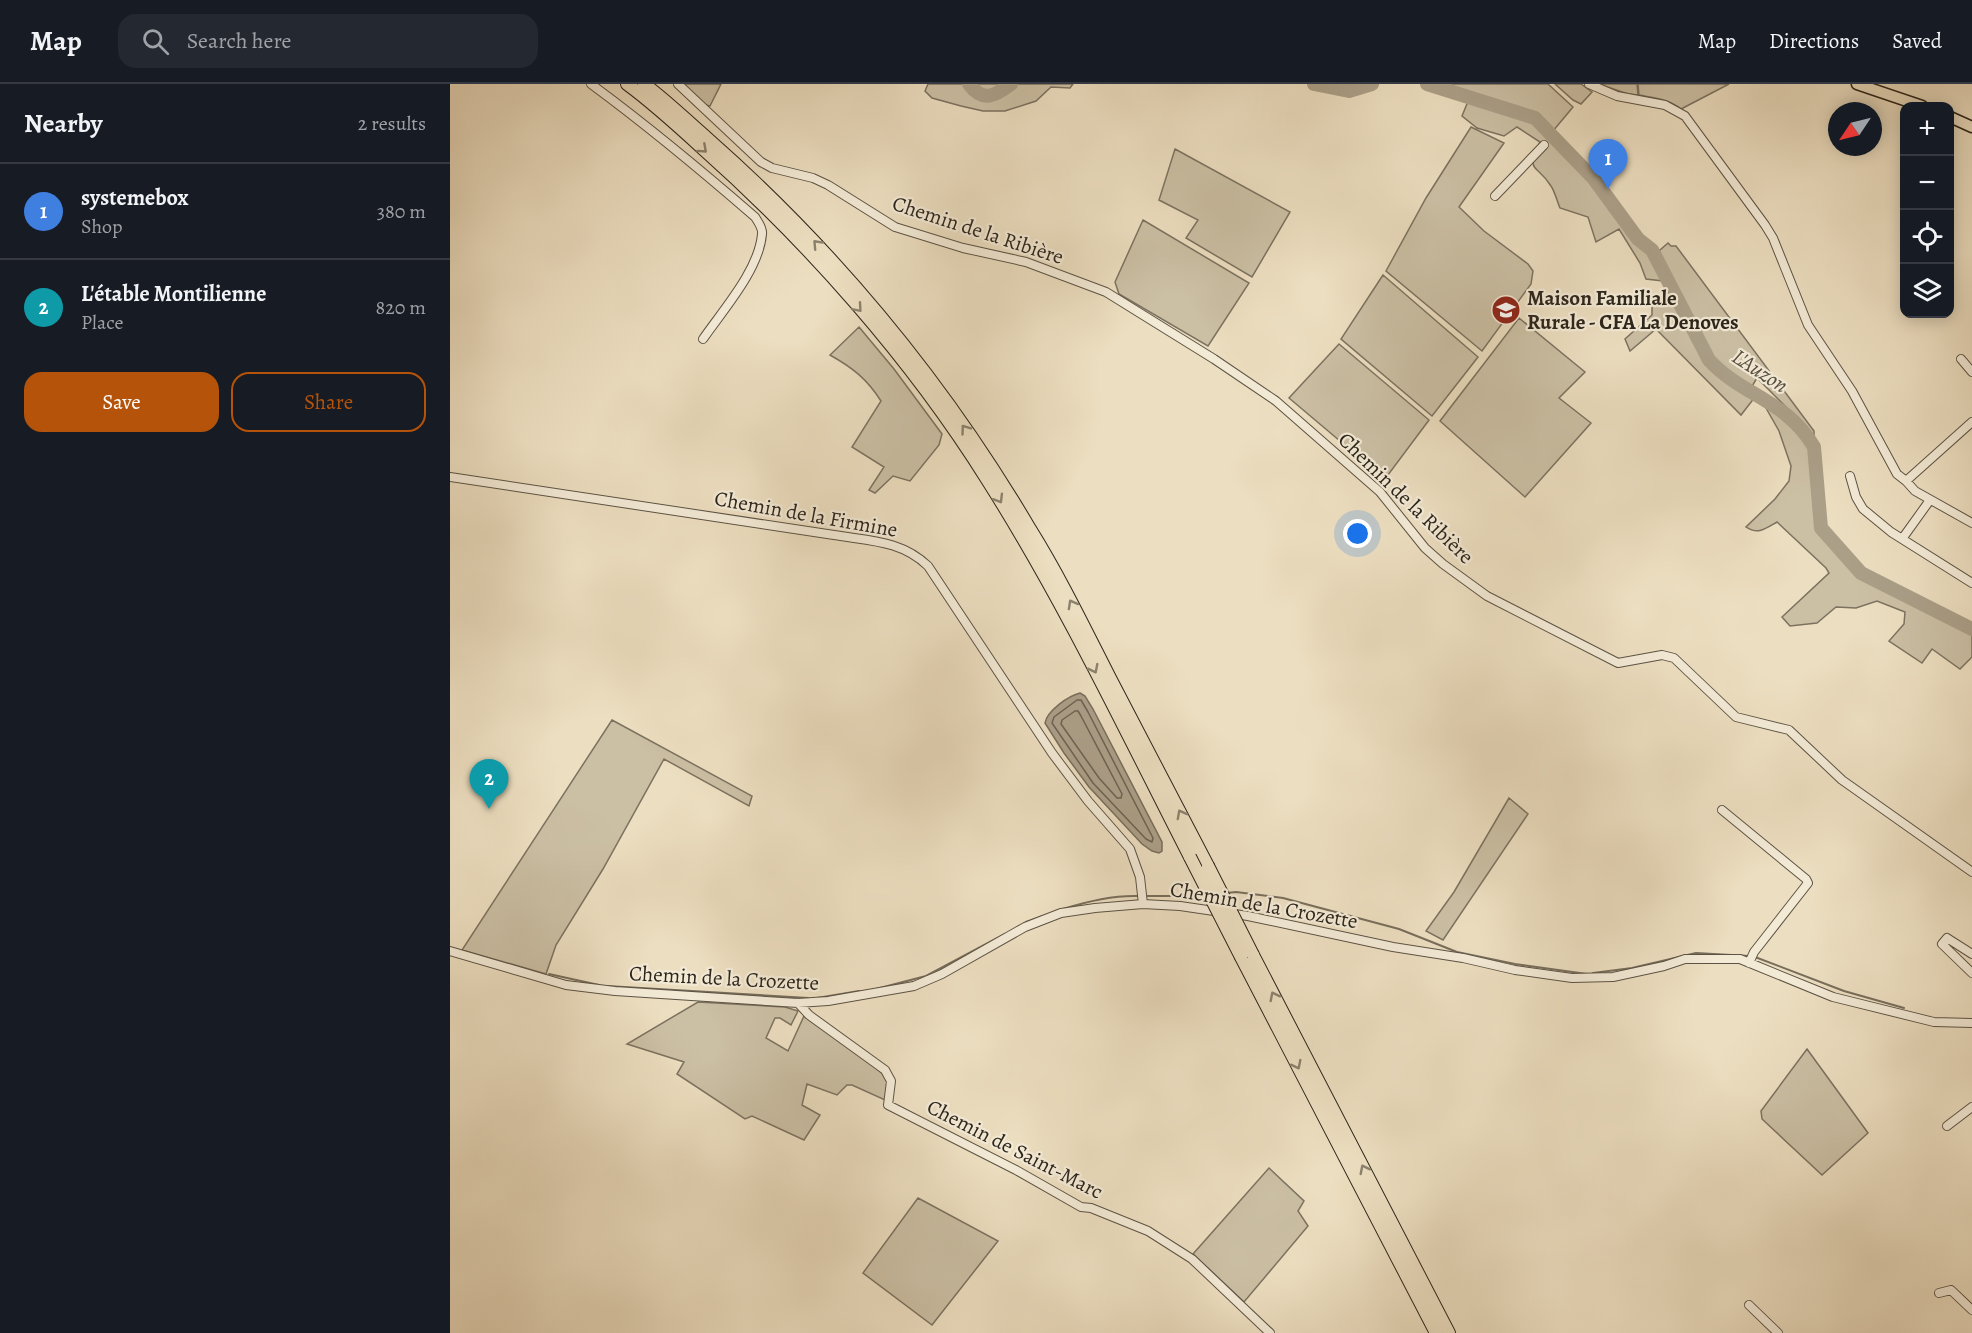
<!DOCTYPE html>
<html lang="en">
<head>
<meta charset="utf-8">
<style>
	:root { --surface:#171b24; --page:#242831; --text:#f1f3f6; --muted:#9ea1a6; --line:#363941; --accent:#b45309 }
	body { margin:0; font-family:Alegreya,serif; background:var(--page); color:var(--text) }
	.controls { position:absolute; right:18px; top:18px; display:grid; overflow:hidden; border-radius:12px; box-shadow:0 3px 15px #0003 }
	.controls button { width:54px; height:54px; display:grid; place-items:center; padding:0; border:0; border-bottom:2px solid var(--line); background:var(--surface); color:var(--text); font:30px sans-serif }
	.compass { position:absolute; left:1378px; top:18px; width:54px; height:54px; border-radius:50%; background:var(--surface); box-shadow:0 3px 15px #0003; rotate:235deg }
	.you { position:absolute; left:908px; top:450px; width:21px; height:21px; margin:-15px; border:4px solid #fff; border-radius:50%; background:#1a73e8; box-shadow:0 0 0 9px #1a73e833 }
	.badge { display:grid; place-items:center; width:39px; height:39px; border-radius:50%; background:var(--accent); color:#fff; font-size:20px; font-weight:700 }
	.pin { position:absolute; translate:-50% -50px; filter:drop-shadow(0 2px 3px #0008) }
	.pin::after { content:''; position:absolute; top:32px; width:21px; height:18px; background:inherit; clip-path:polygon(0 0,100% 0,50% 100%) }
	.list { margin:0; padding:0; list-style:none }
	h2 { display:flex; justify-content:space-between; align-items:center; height:78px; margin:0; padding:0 24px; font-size:26px }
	h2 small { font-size:20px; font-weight:400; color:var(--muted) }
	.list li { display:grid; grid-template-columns:39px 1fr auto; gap:18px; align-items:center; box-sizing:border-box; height:96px; padding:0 24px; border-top:2px solid var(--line) }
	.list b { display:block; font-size:22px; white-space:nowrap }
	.list p { margin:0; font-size:20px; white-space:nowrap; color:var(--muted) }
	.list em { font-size:20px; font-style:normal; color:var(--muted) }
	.actions { display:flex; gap:12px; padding:18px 24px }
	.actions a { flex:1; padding:14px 0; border:2px solid var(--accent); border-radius:18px; text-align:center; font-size:21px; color:var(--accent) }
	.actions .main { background:var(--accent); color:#fff }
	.icon { flex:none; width:33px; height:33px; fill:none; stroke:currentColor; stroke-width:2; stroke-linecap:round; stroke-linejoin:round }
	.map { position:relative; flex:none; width:1522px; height:1249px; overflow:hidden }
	header { display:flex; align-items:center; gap:36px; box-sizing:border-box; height:84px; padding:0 30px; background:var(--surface); border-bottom:2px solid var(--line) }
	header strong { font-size:28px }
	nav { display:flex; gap:33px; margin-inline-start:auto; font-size:21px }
	.search { width:420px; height:54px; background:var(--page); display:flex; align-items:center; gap:15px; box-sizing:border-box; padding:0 21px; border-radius:18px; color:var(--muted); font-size:22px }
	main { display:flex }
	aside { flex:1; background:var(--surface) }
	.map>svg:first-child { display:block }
</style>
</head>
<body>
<header>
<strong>Map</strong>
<div class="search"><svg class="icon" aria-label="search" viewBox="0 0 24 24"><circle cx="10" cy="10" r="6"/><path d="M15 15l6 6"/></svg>Search here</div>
<nav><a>Map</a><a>Directions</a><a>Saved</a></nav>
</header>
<main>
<aside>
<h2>Nearby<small>2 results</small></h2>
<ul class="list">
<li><span class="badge" style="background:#3f7fe0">1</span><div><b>systemebox</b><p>Shop</p></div><em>380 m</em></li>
<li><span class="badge" style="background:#0f9aa8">2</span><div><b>L'étable Montilienne</b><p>Place</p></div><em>820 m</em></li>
</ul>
<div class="actions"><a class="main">Save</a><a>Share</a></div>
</aside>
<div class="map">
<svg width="1522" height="1249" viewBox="0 0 1522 1249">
	<rect width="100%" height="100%" fill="#ecdec0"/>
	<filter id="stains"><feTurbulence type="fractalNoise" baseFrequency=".00333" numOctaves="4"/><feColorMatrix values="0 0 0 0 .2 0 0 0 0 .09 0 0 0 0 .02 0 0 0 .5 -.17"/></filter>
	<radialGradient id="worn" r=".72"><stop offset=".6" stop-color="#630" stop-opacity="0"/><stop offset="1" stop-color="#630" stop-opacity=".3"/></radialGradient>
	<!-- green -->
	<path fill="#cbbfa4" stroke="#7c7260" stroke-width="1.5" d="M233 0H271L260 22 255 21Z
		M478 0H623L620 4 601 3 586 17 555 27H533L511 22 482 14 475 7Z
		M990 0H1098L1123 23 1103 47 1142 89 1187 153 1198 158 1204 166H1210L1218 159 1221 162H1226L1364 347V356L1335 322 1307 294 1299 307C1324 323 1347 336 1363 363L1370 447 1409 491 1522 547V573L1510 585 1482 565 1472 579 1439 557 1454 540 1455 528 1427 517 1406 524 1386 523 1367 539 1340 542 1332 533 1379 489 1376 484 1327 438C1315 445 1308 451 1296 443L1325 415 1339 397 1341 382 1329 347 1312 317 1305 313 1291 331 1206 245 1180 267 1175 255 1202 231V219L1215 220 1219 214 1213 197 1196 195 1190 179 1169 145 1146 158 1138 133 1110 124C1107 117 1105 108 1101 102 1087 79 1075 90 1090 58L1067 43 1054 52 1027 44 1012 32 1021 10Z
		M1105 0H1131L1142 8 1131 20 1123 16Z
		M1149 0H1187L1188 11 1178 10Z
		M1188 0H1279L1231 25C1219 15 1204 14 1189 11Z
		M1021 43 1054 59 1009 123 1034 147 1078 180 1083 187 1081 200 1032 267 936 187 976 114Z
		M725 65 840 128 802 193 736 154 748 136 709 116Z
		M693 136 799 199 758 262 669 210 665 198Z
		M933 191 1028 273 982 332 891 255Z
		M1069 234 1135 288 1109 314 1141 339 1075 413 990 337Z
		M409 243 444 285 492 350 489 361 460 397 443 392 425 409 419 406 434 383 402 363 431 317C417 295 403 284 380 271Z
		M889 260 979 336 935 395 839 314Z
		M162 636 302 712 299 722 214 675 153 785 106 861 96 890 12 866Z
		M1059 714 1078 730 993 856 976 847 1004 808Z
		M248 918 335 923 348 927 341 941 330 934H325L316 954 338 967 354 932 425 983 439 996 435 1016 402 1001H397L387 1011 357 1000 352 1021 370 1031 354 1056 302 1032 295 1035 227 990 234 978 177 960Z
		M1357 965 1418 1049 1372 1091 1312 1035 1311 1027Z
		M819 1084 854 1117 848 1127 858 1142 794 1218 743 1170Z
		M468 1114 548 1157 482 1241 413 1189Z"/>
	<!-- water -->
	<path fill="#ab9f88" stroke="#786e5c" stroke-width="1.5" d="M630 609 635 612 643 625 712 758V767L709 769 702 767 692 760 639 703 614 669 595 639C597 627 618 612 630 609Z"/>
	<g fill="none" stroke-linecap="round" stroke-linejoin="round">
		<!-- shore -->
		<path stroke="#6c6252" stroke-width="1.5" d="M627 616H631L638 628 703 754 702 758 696 755 643 699 602 639 604 633Z
			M625 627H628L631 632 672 710 671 714H667L649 694 611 640 612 636Z"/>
		<!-- stream -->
		<path stroke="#786e5c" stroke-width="2" d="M776 809 786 808 833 814 949 845 1007 868 1065 880 1137 890
			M695 812H755
			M613 825C638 817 663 811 689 812
			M576 838 593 832
			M1305 873 1394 907 1454 924
			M1143 889 1182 884 1246 869 1299 872
			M99 890 149 901
			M157 902 358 914
			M426 905 476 892 555 850
			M367 914 409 907"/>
		<!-- river -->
		<path stroke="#ab9f88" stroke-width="14" d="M519 0C533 19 545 12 561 0
			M864 0 899 7 922 0
			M977 0 1085 34 1144 95 1188 155 1202 166 1259 276C1292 312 1337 316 1364 363L1371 444 1411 489 1522 545"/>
		<!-- minor casing -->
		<g stroke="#5c5344" stroke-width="10">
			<path id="minor" d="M141 0C198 42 252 87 305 133 308 138 313 144 312 150 309 186 273 226 253 255
				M228 0 311 78 322 84 363 94 378 101 445 143 513 164 576 178 656 208 764 275 826 317 930 408 975 464 993 480 1037 512 1168 579 1212 571 1224 574 1286 633 1339 646 1392 696 1522 788
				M1139 0 1167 12 1215 21 1235 32 1315 141 1323 154 1358 241 1402 307 1447 390 1456 397 1465 407 1522 439
				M1045 112 1094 61
				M1511 275 1522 288
				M1400 392 1406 413 1413 425 1441 448 1522 499
				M0 393 384 451C419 457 451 456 478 482L602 669 638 717 680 765 690 793 693 820
				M1456 397 1522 338
				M1452 455 1480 416
				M1272 726 1356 795 1358 799 1304 868 1299 879
				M0 867 116 901 165 907 348 919 378 917 464 902 492 890 575 843 611 829 645 824 693 820 730 822 798 832 943 863 1013 874 1065 886 1122 894 1163 893 1214 882 1235 875H1290L1383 913 1484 938 1522 939
				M1522 870 1497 854 1492 860 1522 889
				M348 919 359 931 435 986 441 997 438 1021 566 1086 631 1123 641 1124 698 1147 742 1175 820 1249
				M1497 1042 1522 1023
				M1489 1209 1501 1206 1522 1226
				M1299 1221 1328 1249"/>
		</g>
		<!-- major casing -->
		<g stroke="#2c251b" stroke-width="13">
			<path id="major" d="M1407 0 1472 22
				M1500 33 1522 43"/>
		</g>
		<!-- highway casing -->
		<g stroke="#2c251b" stroke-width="14">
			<path id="highway" d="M177 0C203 19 227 41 251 63 359 159 461 274 538 397 614 517 675 646 740 773
				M194 0C216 16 236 36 257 54 384 166 494 299 580 445 610 493 635 545 661 596 693 658 726 720 758 782
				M803 871 999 1249
				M791 873 986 1249"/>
		</g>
		<!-- minor -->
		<use href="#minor" stroke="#f3ead6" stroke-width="8"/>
		<!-- major -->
		<use href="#major" stroke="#ecdec0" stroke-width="10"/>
		<!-- highway -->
		<use href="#highway" stroke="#ecdec0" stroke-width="12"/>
		<!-- highway-bridge casing -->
		<g stroke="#2c251b" stroke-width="14" stroke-linecap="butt">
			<path id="highway-bridge" d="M740 773 791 873
				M758 782 803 871"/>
		</g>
		<!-- highway-bridge -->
		<use href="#highway-bridge" stroke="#ecdec0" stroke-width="12"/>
	</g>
	<!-- one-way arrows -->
	<defs><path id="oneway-chevron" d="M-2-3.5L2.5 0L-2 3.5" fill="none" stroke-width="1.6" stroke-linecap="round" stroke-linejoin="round" transform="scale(1.5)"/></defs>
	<g stroke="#8c826e">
		<use href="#oneway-chevron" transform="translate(253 65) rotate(42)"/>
		<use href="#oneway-chevron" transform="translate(367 160) rotate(-133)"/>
		<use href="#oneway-chevron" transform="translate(408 224) rotate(49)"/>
		<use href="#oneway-chevron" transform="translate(515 345) rotate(-126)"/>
		<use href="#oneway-chevron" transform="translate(549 415) rotate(59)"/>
		<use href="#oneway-chevron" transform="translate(622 520) rotate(-119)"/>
		<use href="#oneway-chevron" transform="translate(644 585) rotate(63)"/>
		<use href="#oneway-chevron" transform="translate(731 730) rotate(-118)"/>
		<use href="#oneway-chevron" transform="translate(824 912) rotate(-117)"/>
		<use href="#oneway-chevron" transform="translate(847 981) rotate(63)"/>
		<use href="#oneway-chevron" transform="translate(914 1085) rotate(-117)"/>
	</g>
	<!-- icons -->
	<defs>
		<g id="school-disc" transform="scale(1.5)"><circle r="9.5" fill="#8f2418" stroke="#f3ead6"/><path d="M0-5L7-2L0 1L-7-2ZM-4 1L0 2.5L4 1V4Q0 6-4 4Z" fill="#fff"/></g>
	</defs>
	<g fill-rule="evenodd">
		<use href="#school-disc" x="1056" y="226"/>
	</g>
	<g text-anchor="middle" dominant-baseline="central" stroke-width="4.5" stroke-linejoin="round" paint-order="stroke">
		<!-- street labels -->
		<g font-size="21" fill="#2c251b" stroke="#f3ead6">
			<text transform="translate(528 146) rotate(18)">Chemin de la Ribière</text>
			<text transform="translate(956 414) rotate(44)">Chemin de la Ribière</text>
			<text transform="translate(356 430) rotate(10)">Chemin de la Firmine</text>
			<text transform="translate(814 821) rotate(10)">Chemin de la Crozette</text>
			<text transform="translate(274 894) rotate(3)">Chemin de la Crozette</text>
			<text transform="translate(565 1065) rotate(27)">Chemin de Saint-Marc</text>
		</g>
		<!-- poi labels -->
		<g font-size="21" font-weight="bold" fill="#2c251b" stroke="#f3ead6" text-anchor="start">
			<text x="1077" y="214">Maison Familiale<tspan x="1077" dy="24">Rurale - CFA La Denoves</tspan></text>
		</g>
		<!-- water labels -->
		<g font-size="22" font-style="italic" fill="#585041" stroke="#f3ead6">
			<text transform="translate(1310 287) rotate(33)">L'Auzon</text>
		</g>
	</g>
	<rect width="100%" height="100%" filter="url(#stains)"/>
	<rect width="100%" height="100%" fill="url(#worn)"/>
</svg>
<div class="controls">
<button>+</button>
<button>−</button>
<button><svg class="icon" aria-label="locate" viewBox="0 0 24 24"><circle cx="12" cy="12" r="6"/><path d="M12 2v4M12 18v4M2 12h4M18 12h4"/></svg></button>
<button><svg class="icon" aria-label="layers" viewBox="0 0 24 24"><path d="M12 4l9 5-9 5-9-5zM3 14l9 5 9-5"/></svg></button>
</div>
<svg class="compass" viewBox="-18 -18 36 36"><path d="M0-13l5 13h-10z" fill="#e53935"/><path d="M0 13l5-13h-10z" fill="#9ea1a6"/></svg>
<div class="you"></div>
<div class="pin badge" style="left:1158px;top:105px;background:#3f7fe0">1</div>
<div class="pin badge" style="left:39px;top:725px;background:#0f9aa8">2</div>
</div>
</main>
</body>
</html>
